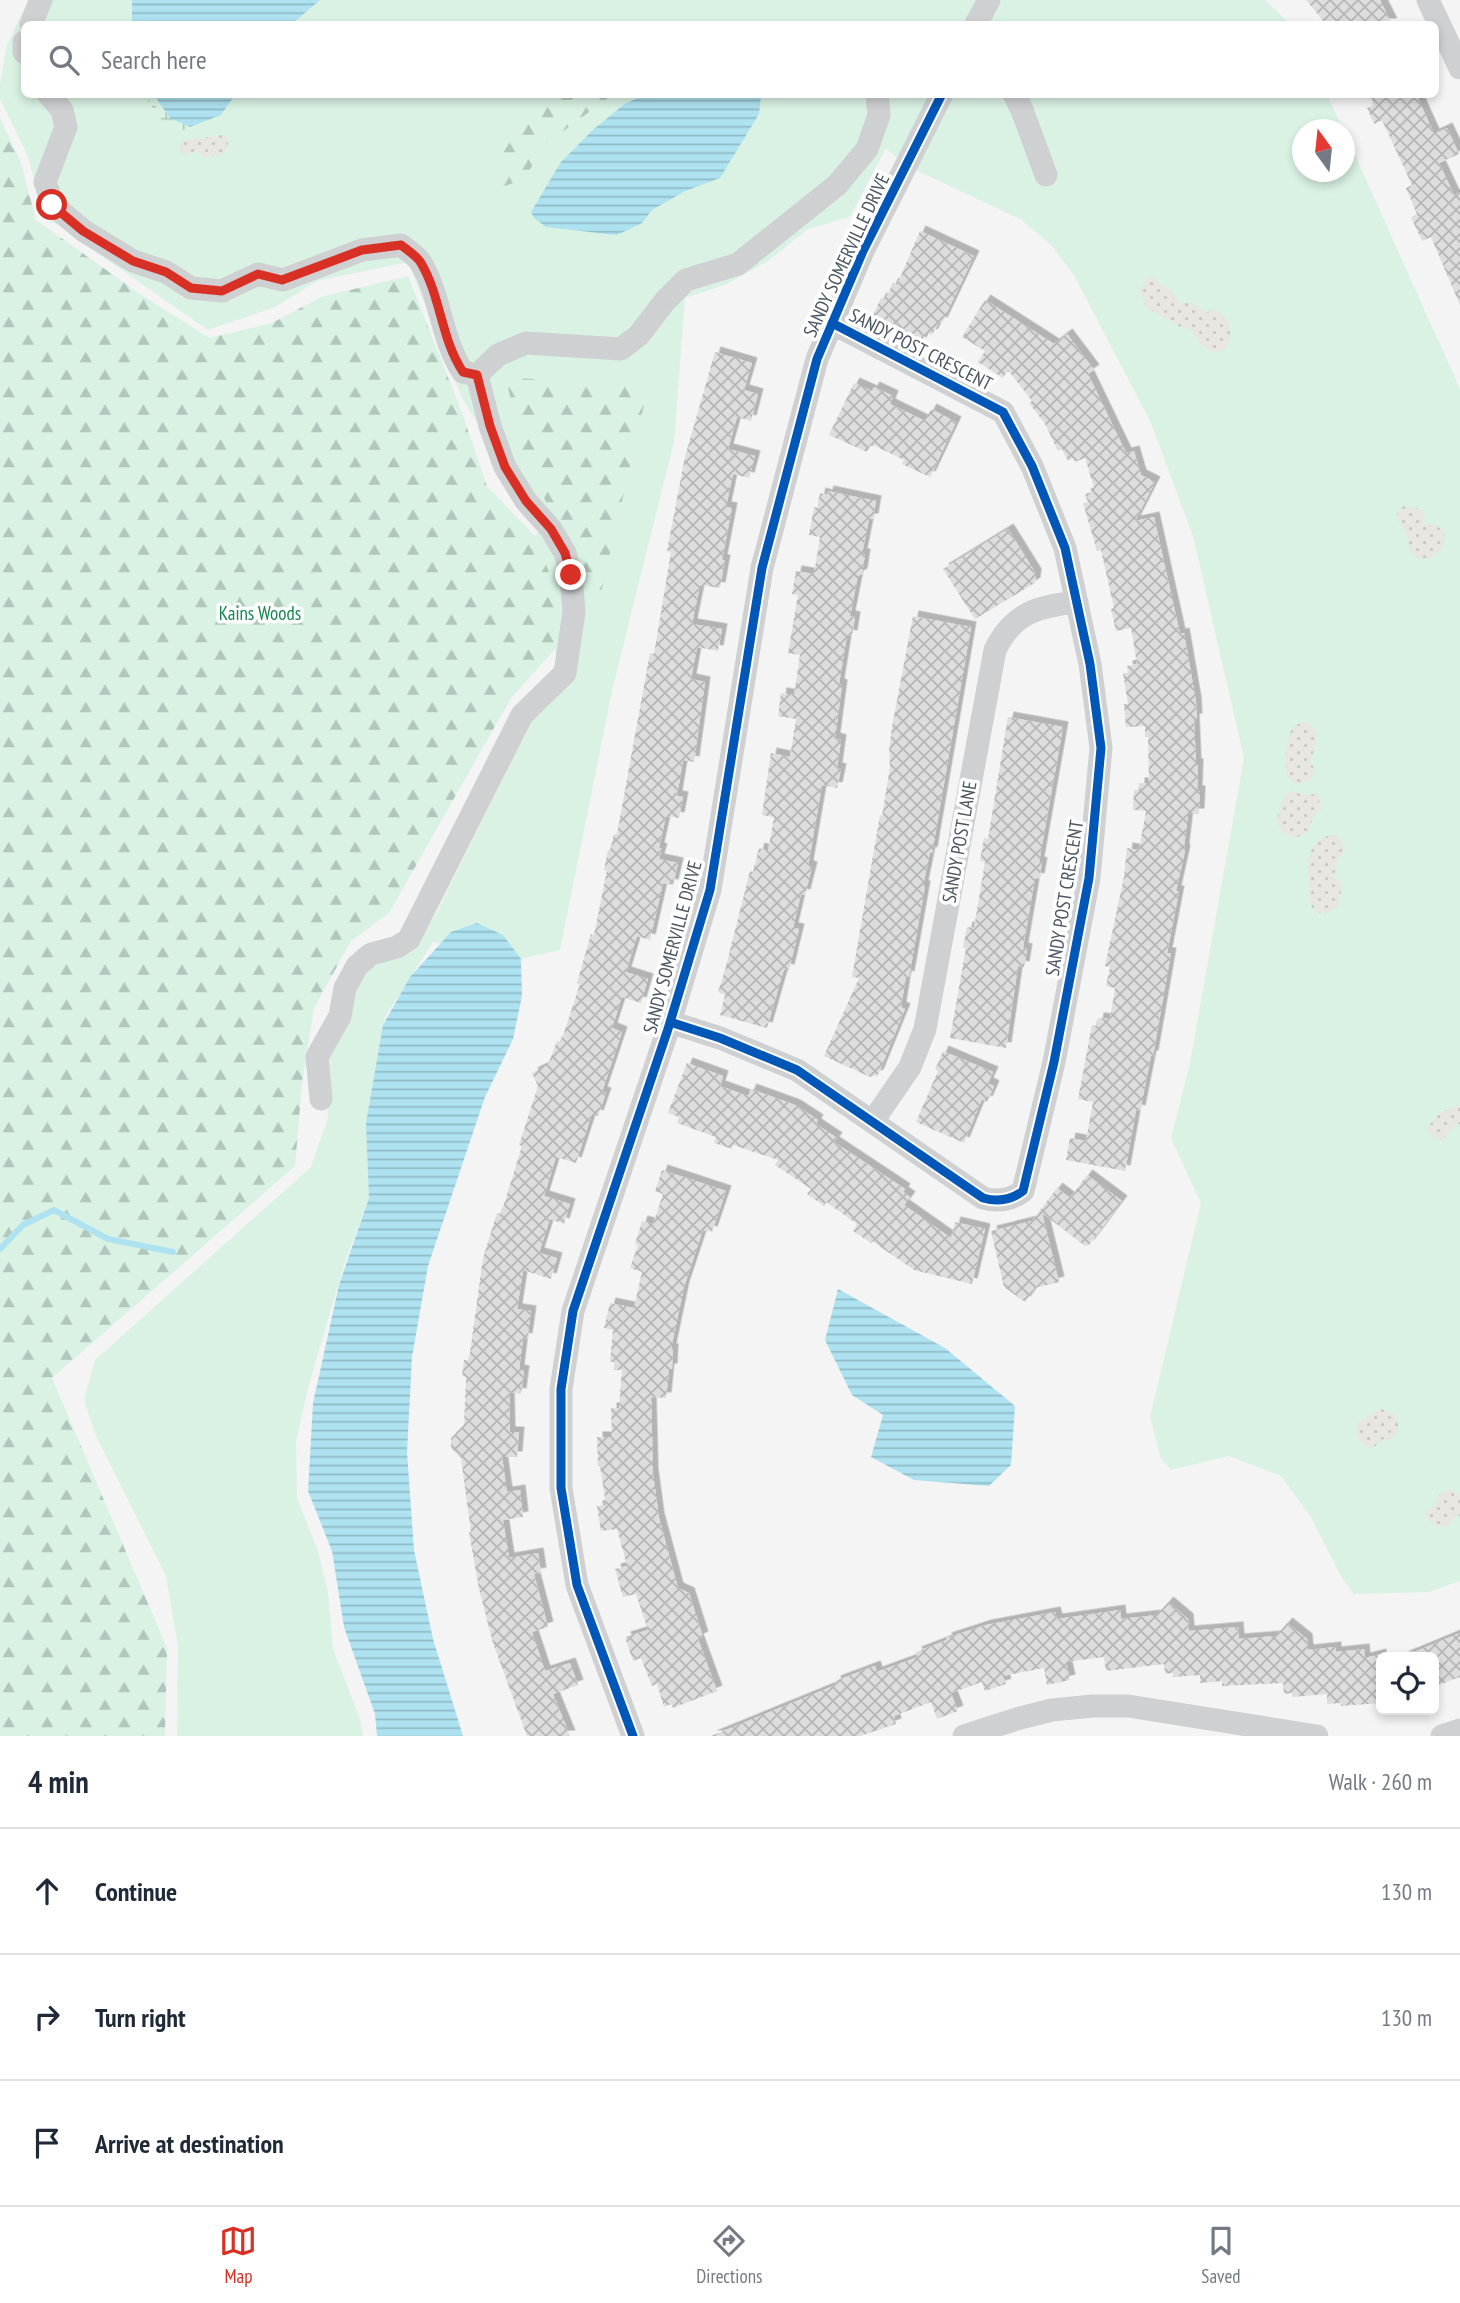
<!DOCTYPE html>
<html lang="en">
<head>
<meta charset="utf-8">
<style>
	:root { --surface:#fff; --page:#f2f2f3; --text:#1f2937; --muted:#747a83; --line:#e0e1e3; --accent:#d93025 }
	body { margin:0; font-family:"PT Sans Narrow",sans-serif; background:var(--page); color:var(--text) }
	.controls { position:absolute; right:21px; bottom:21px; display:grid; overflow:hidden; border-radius:10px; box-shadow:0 4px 10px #0003 }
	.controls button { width:63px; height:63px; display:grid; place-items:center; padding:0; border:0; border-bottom:2px solid var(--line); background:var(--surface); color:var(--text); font:35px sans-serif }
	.compass { position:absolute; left:1292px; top:119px; width:63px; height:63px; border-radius:50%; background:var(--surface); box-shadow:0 4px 10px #0003; rotate:345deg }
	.stop { position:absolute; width:21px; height:21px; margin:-16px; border:5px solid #d93025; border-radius:50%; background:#fff }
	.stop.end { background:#d93025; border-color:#fff; box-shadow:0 2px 7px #0008 }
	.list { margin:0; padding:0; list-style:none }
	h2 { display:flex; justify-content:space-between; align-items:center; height:91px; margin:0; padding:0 28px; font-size:30px }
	h2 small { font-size:23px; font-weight:400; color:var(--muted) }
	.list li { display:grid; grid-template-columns:46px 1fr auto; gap:21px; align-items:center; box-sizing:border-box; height:126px; padding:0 28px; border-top:2px solid var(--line) }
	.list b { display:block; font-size:26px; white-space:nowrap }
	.list em { font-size:23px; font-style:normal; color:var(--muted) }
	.icon { flex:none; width:38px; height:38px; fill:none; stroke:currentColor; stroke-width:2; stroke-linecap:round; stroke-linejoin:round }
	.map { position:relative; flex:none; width:1460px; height:1736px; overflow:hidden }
	.search { position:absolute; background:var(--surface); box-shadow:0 4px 10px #0003; left:21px; right:21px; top:21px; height:77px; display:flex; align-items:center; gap:18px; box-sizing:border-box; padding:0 24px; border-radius:10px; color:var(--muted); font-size:26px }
	.sheet { height:469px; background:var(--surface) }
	nav { display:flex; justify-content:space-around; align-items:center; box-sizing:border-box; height:98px; border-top:2px solid var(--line); background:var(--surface); font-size:19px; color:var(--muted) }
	nav a { display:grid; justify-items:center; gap:4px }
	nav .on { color:var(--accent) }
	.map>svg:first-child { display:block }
</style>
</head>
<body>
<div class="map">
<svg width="1460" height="1736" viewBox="0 0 1460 1736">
	<defs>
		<pattern id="forest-firs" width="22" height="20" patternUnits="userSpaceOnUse" patternTransform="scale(1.75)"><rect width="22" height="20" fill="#d9f2e3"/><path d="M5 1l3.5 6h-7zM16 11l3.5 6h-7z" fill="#b2c7bb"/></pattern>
		<pattern id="wetland-marsh" width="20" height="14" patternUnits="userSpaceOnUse" patternTransform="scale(1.75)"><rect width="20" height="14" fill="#d9f2e3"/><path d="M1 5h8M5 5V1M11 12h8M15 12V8" fill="none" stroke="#b2c7bb"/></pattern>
		<pattern id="sand-dots" width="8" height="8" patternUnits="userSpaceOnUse" patternTransform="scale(1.75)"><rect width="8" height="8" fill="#e7e6e1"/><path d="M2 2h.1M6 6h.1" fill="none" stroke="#c8c7c4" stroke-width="1.8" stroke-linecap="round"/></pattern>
		<pattern id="water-rules" width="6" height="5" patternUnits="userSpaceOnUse" patternTransform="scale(1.75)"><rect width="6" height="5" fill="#aee2f0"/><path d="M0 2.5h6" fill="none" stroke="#90bac6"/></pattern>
		<pattern id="building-cross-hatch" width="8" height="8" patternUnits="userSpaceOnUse" patternTransform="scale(1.75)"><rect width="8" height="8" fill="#ddddde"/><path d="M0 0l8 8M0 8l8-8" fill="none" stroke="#b5b6b7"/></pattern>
		<filter id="shadow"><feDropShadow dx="5.5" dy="-5.5" stdDeviation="0" flood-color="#0004"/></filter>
	</defs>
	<rect width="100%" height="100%" fill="#f4f4f4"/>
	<!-- green -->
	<path fill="#d9f2e3" d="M28 0H1265L1290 24H24V94L1327 95 1343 129 1302 130V172H1344L1345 133 1460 389V1581L1429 1592 1354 1594 1342 1578 1311 1517 1281 1476 1229 1456 1171 1470 1161 1459 1150 1417 1201 1203 1171 1138 1190 1063 1244 758 1193 536 1151 423 1074 275 1052 246 1022 220 907 166 886 148 850 217 808 229 768 261 725 285 685 298 674 442 612 691 560 950 521 959 433 942 385 1017 367 1123 369 1198 345 1262 309 1384 296 1442 297 1498 318 1551 328 1592 333 1649 360 1719 363 1736H177L178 1647 166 1576 95 1434 84 1400 95 1360 311 1167 328 1118 326 1059 367 969 411 949 435 916 538 708 565 685 555 649 556 590 535 536 541 527 462 398 408 262 317 281 275 307 208 330 43 215 28 156 0 99V84L7 45Z"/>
	<!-- forest -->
	<path fill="url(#forest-firs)" d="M547 95H612L546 144 523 180 498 188 504 151 523 122Z
		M0 118 20 160 36 220 140 294 209 338 272 323 321 297 408 276 461 410 487 486 535 536 556 590 555 649 511 698 389 913 351 941 314 1008 302 1083 295 1166 52 1378 167 1648 165 1736H0Z
		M506 378 649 383 597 610 522 451Z"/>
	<!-- wetland -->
	<path fill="url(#wetland-marsh)" d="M145 95H244C225 124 206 130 172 130L157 115Z"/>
	<!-- sand -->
	<path fill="url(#sand-dots)" d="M221 135 226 136 228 145C225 158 216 155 205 158L197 150 187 155 182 154 179 147 182 141Z
		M1154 277 1162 286 1170 289 1181 304 1190 302 1208 313 1210 309C1241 313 1234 365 1206 348 1197 343 1196 333 1188 328H1182L1147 308 1140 291 1147 278Z
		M1404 506 1417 508 1423 512V525L1432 523 1444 531C1449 553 1422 569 1411 552 1407 546 1409 538 1405 531 1400 523 1397 522 1397 512Z
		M1304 721C1323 731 1317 743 1310 761L1316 772 1309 781 1295 784 1287 776C1284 762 1285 741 1293 727Z
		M1291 790 1302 795 1316 794 1320 797 1319 802 1322 809 1314 816 1308 832 1295 838C1277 833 1274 820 1281 805 1284 798 1285 794 1291 790Z
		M1330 835H1337L1345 849 1336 863V874L1332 876 1341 882 1342 886 1338 907 1325 914 1314 911C1306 896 1311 898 1309 885 1306 865 1306 843 1330 835Z
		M1460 1105V1124L1456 1125 1441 1141 1435 1139 1427 1129C1440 1109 1442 1113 1460 1105Z
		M1380 1409C1395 1412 1401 1420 1397 1434L1389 1441 1383 1439 1373 1448H1367L1358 1438 1356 1428 1359 1422Z
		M1452 1489 1460 1496V1515L1454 1518 1447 1526H1435L1426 1516 1427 1509C1436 1508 1437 1501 1440 1494Z"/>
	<!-- water -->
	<path fill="url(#water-rules)" d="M132 0H320L292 24H132Z
		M154 95H235L221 115 190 127 170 118Z
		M646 95H761L759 114 720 178 685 191 652 210 642 223 628 230 616 235 546 227 534 218 531 212 561 162 594 129 626 103Z
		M477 923 503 935 521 959 522 996 513 1039 485 1097 428 1266 412 1357 407 1452 414 1550 433 1639 463 1736H377L375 1714 344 1627 332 1551 308 1491 313 1403 339 1285 369 1198 366 1123 383 1025 410 977 451 932Z
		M838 1289 945 1348 1015 1406 1011 1465 989 1486 914 1480 871 1457 883 1415 852 1395 825 1340Z"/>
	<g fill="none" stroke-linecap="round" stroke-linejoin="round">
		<!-- stream -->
		<path stroke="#aee2f0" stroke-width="6" d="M0 1249 23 1225 54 1210 108 1239 173 1252"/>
	</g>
	<!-- building -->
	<path fill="url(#building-cross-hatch)" filter="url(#shadow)" d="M1306 0H1380L1392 24H1326Z
		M1370 94H1416L1434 134 1447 128 1459 154 1439 163 1454 195 1460 192V305L1431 237 1422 241 1411 217 1417 214 1406 188 1412 185 1382 120 1374 124 1367 108 1374 105Z
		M920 231 974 256 942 323 939 322 932 335 926 332 921 343 871 319 881 298 885 300 893 283 897 285Z
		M985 300 1054 344 1067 334 1094 370 1088 374 1126 453 1134 451 1141 475 1155 482 1135 521 1154 517 1180 634 1184 633 1196 702 1197 719H1194L1196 764H1198L1197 791H1200L1199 814H1188L1184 848 1185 851 1176 891H1179L1167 953H1171L1153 1056H1151L1140 1111 1136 1110 1125 1171 1066 1160 1070 1138 1086 1141 1093 1102 1078 1099 1092 1025 1097 1026 1098 1018 1110 1019 1115 988 1106 986 1110 967 1105 966 1124 877 1127 848 1139 850 1146 811 1133 810 1134 790H1139V783H1149L1148 737H1145V726L1126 727 1124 704H1128L1123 673H1128L1127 666 1137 664 1131 628 1116 631 1111 609 1114 608 1101 550 1097 551 1083 503 1088 502 1085 494 1095 491 1085 458 1075 462 1073 458 1068 461 1062 449 1058 451 1045 424 1029 403 1032 401 1008 370 1003 378 978 362 985 351 962 337Z
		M715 352 752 363 744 390 758 394 751 421 737 417 728 449 755 456 749 478 733 474 726 507 732 508 722 560H725L720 588 700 585 692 624 722 629 718 651 697 647 691 679 705 682 694 762 683 760 677 796 683 797 679 818 666 816 659 848 662 849 659 859 678 863 673 885 663 883 650 940 637 936 626 972 648 979 641 1003 622 997 612 1028 622 1032 602 1092 606 1093 598 1116 592 1114 576 1163 556 1157 544 1196 570 1204 564 1224 550 1219 539 1253 557 1258 551 1279 523 1270 517 1309 531 1311 527 1339 523 1338 519 1370 524 1371 521 1394 509 1392 510 1432H519L517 1457H502L507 1492 520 1490 523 1517 503 1520 509 1558 538 1553 541 1573 534 1574 548 1627 532 1632 545 1671 570 1663 578 1685 553 1694 570 1736H527L493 1643 479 1589 469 1532H471L461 1458 451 1448V1438L464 1425 466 1377 462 1376 464 1360H469L483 1258 497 1213 501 1214 522 1146 519 1145 538 1086 532 1073 548 1065 557 1041 561 1042 580 984 577 983 591 934 594 935 607 870H604L608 850H610L614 834H617L650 653 654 654 671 552 667 551 685 457Z
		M854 383 872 391 874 387 893 396 890 404 925 421 931 409 956 422 930 477 902 464 904 460 871 444 867 452 829 435Z
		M828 491 876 501 873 519H869L862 554H865L862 574 858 576 850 616 855 617 852 636 847 635 839 684 842 685 835 738 841 740 837 768 841 769 837 788 822 785 808 866 812 867 805 895 801 894 793 928 799 929 789 970 784 969 767 1028 720 1015 725 995 718 992 725 970 750 871 753 872 759 848 768 851 774 817 762 815 771 753 790 757 796 719 778 716 781 693 794 695 800 655 788 653 798 595 792 594 796 571 814 574 820 537 809 535 814 507 817 508 820 493 827 495Z
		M1008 529 1036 574 1035 583 975 619 943 569Z
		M913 616 971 627 932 853 930 852 923 886H925L909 977 906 976 901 1007 905 1009 878 1075 870 1077 824 1056 859 978 852 977 880 815 882 816 890 767 889 751 892 727Z
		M1008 717 1063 727 1039 862 1042 863 1039 879 1035 878 1023 948 1027 949 1024 967 1018 966 1006 1048 950 1038 966 948H963L967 927 974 928 985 862 980 861 984 838 988 839Z
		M943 1051 993 1072 988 1083 994 1086 987 1102 982 1099 964 1143 916 1122 938 1071 935 1070Z
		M687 1063 723 1076 720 1086 748 1096 751 1089 795 1105 818 1120 816 1124 837 1138 834 1142 905 1189 903 1192 910 1197 904 1205 951 1238 955 1222 985 1229 972 1284 914 1270 872 1241 871 1243 853 1231 857 1224 826 1202 824 1206 807 1194 811 1189 775 1165 778 1160 733 1145 732 1149 714 1143 716 1137 677 1123 679 1117 668 1113Z
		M662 1170 726 1191 712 1232 703 1230 684 1287 671 1349H673L672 1369H669L666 1398 651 1397 653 1474 659 1518 678 1588 689 1593 703 1637 698 1639 717 1691 673 1708 671 1704 664 1707 657 1684 652 1686 641 1658 633 1661 625 1637 648 1630 636 1594 623 1597 615 1569 627 1566 617 1529 601 1531 597 1506 606 1505 600 1466H598L597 1437H612L611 1408H619L622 1370H614V1362H610L613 1330 604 1328 610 1303 634 1308 642 1272 630 1268 638 1245 635 1244 642 1221 653 1224 663 1194 655 1191Z
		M1087 1175 1122 1201 1089 1245 1085 1246 1042 1213 1059 1282 1035 1288 1025 1302 1004 1287 991 1231 1032 1221 1057 1188 1070 1198Z
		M1168 1602 1188 1619 1189 1631 1238 1627 1239 1639 1276 1636 1287 1623 1307 1639 1308 1650 1336 1647V1652L1364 1649 1365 1658 1381 1654V1703L1341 1706V1703L1327 1704V1694L1292 1697V1693L1284 1694 1283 1683 1222 1686V1681L1200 1683V1675L1173 1677V1673L1165 1674 1164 1664 1106 1671 1104 1657 1066 1662 1070 1680 1047 1685 1044 1668 1003 1676 1006 1684 985 1691 982 1682 951 1693 958 1711 937 1719 931 1702 894 1716 896 1724 860 1736H711L836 1685 835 1681 875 1666 877 1672 918 1657 916 1652 947 1640 946 1638 986 1625 1055 1612 1057 1619 1120 1610 1121 1619 1157 1615Z
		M1460 1633V1677L1434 1687V1657H1402Z"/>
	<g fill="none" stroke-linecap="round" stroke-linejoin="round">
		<!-- minor -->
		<path stroke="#ced0d2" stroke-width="23" d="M1428 0 1460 68
			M31 24 41 0
			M976 24 989 0
			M24 42V52
			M48 94 62 110 66 127 45 182 53 205 84 231 133 261 166 272 191 288 222 291 258 274 283 280 362 250 401 245C407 250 417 256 421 263 441 297 441 339 463 372L477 375
			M1014 94 1022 110 1046 175
			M670 1022 720 1038 797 1070 983 1198C997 1202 1011 1200 1023 1191L1054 1062 1089 878 1101 748 1090 664 1065 548 1032 466 1003 412 832 323
			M321 1099 317 1057 340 1016 345 988 357 966 371 954 397 947 409 939 522 715 565 673 574 612 571 575 565 553 551 529 526 501 505 467 490 426 477 375 498 355 526 343 621 349 639 335 665 301 686 280 738 264 837 185 867 149 879 115 877 94
			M873 1121 910 1067 925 1029 995 650C1013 613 1038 606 1077 602
			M633 1736 577 1585 561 1488V1389L573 1311 668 1029 710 890 762 568 817 359 863 251 942 94
			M964 1736 1020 1718 1052 1710 1093 1706H1128L1317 1736
			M1442 1736 1460 1730"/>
		<!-- cycleway casing -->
		<g stroke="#fff" stroke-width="13">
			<path id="cycleway" d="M670 1022 720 1038 797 1070 983 1198C997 1202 1011 1200 1023 1191L1054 1062 1089 878 1101 748 1090 664 1065 548 1032 466 1003 412 832 323
				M633 1736 577 1585 561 1488V1389L573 1311 668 1029 710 890 762 568 817 359 863 251 942 94"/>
		</g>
		<!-- cycleway -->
		<use href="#cycleway" stroke="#0057b8" stroke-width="9"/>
	</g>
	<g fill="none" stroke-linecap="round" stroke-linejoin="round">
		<!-- route -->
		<path stroke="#d93025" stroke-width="9" d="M52 205 83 231 133 261 166 272 191 288 222 291 258 274 282 280 362 250 401 245C407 250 417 256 421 263 441 297 441 339 463 372L477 375 490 426 505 467 526 501 551 529 565 553 571 575"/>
	</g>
	<g text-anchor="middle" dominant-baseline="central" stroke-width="7" stroke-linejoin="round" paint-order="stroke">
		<!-- street labels -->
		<g font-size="19" fill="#4a5661" stroke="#fff">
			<text transform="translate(846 255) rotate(-65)">SANDY SOMERVILLE DRIVE</text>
			<text transform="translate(921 349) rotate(27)">SANDY POST CRESCENT</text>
			<text transform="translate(959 842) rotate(-80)">SANDY POST LANE</text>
			<text transform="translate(1064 898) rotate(-81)">SANDY POST CRESCENT</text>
			<text transform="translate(672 947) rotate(-75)">SANDY SOMERVILLE DRIVE</text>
		</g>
		<!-- park labels -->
		<g font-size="19" fill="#17864f" stroke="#fff">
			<text x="260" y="613">Kains Woods</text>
		</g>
	</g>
</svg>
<div class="controls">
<button><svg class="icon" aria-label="locate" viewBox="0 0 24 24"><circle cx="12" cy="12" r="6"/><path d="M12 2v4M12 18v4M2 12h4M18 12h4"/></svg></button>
</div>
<svg class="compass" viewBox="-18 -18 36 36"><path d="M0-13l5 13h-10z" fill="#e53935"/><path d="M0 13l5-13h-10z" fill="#747a83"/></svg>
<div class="stop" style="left:52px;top:205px"></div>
<div class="stop end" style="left:571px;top:575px"></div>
<div class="search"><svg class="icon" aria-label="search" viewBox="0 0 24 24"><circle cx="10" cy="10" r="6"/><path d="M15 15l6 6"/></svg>Search here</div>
</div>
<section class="sheet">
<h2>4 min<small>Walk · 260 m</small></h2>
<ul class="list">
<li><svg class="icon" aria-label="ahead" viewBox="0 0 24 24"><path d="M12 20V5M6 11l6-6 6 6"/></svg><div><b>Continue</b></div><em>130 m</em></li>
<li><svg class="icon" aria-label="right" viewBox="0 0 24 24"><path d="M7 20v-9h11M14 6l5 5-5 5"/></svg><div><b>Turn right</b></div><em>130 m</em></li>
<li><svg class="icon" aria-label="arrive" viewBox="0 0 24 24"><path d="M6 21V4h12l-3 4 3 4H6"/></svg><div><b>Arrive at destination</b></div></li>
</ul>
</section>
<nav>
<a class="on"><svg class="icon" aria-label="map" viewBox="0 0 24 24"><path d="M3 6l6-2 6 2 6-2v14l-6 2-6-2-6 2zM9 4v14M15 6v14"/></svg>Map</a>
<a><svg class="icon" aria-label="directions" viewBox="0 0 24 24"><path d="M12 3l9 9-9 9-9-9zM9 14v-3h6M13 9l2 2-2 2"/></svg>Directions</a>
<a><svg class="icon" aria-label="saved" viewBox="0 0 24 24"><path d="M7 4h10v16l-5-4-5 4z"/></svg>Saved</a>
</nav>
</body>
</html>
